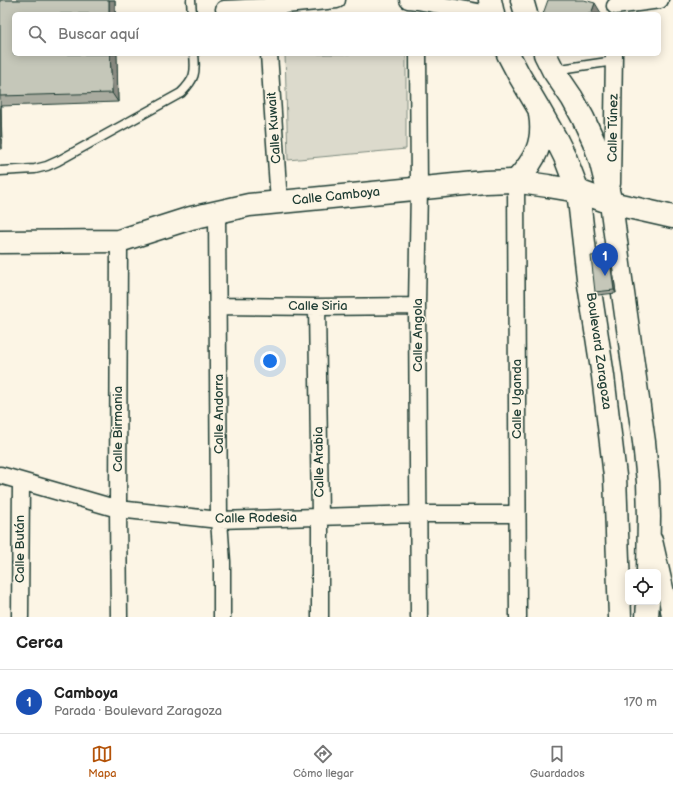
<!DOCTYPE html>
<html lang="es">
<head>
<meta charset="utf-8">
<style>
	:root { --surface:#fff; --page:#f6f6f6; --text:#222; --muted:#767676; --line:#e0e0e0; --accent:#b45309 }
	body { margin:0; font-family:"Balsamiq Sans",sans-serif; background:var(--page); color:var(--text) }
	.controls { position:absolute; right:12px; bottom:12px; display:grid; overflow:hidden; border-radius:6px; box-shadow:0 2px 10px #0003 }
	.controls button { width:36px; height:36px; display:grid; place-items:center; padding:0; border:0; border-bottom:1px solid var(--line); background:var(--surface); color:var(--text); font:20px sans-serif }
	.you { position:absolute; left:270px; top:361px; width:14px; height:14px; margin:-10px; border:3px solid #fff; border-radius:50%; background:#1a73e8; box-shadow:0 0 0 6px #1a73e833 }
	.badge { display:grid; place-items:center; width:26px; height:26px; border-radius:50%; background:var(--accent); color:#fff; font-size:13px; font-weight:700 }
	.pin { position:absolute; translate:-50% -33px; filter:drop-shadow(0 1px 2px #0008) }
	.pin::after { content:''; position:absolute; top:21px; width:14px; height:12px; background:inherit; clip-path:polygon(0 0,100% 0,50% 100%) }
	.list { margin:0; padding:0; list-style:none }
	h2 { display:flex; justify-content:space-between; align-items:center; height:52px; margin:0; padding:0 16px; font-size:17px }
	h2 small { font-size:13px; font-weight:400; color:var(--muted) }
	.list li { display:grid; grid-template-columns:26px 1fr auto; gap:12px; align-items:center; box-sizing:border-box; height:64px; padding:0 16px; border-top:1px solid var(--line) }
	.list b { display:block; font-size:15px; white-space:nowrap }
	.list p { margin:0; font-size:13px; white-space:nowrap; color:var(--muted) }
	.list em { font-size:13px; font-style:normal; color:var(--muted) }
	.icon { flex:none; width:22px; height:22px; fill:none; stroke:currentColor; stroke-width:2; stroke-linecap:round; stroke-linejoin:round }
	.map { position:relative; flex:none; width:673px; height:617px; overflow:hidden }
	.search { position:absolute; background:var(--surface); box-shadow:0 2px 10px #0003; left:12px; right:12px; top:12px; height:44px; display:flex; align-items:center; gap:10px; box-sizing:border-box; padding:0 14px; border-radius:6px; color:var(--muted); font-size:15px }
	.sheet { height:116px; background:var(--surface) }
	nav { display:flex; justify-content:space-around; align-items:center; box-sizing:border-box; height:56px; border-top:1px solid var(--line); background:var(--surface); font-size:11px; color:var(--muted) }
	nav a { display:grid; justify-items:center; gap:2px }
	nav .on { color:var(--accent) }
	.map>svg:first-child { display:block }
</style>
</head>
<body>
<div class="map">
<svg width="673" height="617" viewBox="0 0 673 617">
	<rect width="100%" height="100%" fill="#fcf5e5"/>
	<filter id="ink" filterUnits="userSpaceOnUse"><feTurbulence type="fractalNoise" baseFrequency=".025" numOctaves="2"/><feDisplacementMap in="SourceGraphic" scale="8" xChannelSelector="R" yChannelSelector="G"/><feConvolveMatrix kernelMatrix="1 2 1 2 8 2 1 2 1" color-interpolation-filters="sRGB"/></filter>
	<g filter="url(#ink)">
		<!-- green -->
		<path fill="#dcdacc" stroke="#7e8c80" d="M285 54H406V149L288 160Z"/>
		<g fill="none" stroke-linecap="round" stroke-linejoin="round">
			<!-- lane casing -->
			<g stroke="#1f3d34" stroke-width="11">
				<path id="lane" d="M191 0 192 14
					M554 70 614 61
					M0 171 35 169 47 166 58 161 181 93C195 79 196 73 194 54"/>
			</g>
			<!-- street casing -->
			<g stroke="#1f3d34" stroke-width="19">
				<path id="street" d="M408 0 417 1 489 14
					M615 6 660 0
					M224 9 265 7 337 0
					M269 54 279 202
					M418 54 419 188 417 306 419 617
					M516 181 518 617
					M612 184 614 54
					M217 212 219 520 222 562V617
					M119 241 118 509 119 617
					M218 306 317 307 417 306
					M317 307 320 517V617
					M0 475 118 509 219 520 419 514H517
					M654 540 667 597 670 617
					M20 617 21 482"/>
			</g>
			<!-- secondary casing -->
			<g stroke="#1f3d34" stroke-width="25">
				<path id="secondary" d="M0 242 119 241 191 218 249 205 485 182 513 181 548 186 578 191 611 203 673 217"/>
			</g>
			<!-- primary casing -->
			<g stroke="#1f3d34" stroke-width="25">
				<path id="primary" d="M490 0 493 14
					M522 0 526 14
					M508 54 519 75 539 109 557 141 565 157 578 191 588 278 603 376 615 476 620 617
					M545 54 553 70 572 98 583 118 594 142 600 159 611 203 620 272 644 442 648 482 649 517 648 572
					M516 181C535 160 545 143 540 114
					M647 617 648 602"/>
			</g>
			<!-- lane -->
			<use href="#lane" stroke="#fcf5e5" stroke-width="8"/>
			<!-- street -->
			<use href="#street" stroke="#fcf5e5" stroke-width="16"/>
			<!-- secondary -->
			<use href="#secondary" stroke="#fcf5e5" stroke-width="22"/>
			<!-- primary -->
			<use href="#primary" stroke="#fcf5e5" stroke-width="22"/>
		</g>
		<!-- wall -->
		<path fill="#a9ab9f" stroke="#1f3d34" d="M0 0H115L118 102 1 106 2 149H0Z
			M611 257 616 293 598 295 595 292Z"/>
		<!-- shaded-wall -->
		<path fill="#8a8b82" stroke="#1f3d34" d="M109 0H115V14H109Z
			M595 3 601 13V14H591Z
			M110 54H117L118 102 112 93Z
			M0 105 1 106 2 149 0 146Z
			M609 254 611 257 616 293 614 290Z"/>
		<!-- building -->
		<path fill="#c5c7b9" stroke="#1f3d34" d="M0 0H109V14H14V54H110L112 93 0 96Z
			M548 0H584L595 3 591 14H543Z
			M609 254 614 290 595 292 591 256Z"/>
	</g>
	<g text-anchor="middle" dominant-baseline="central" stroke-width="3" stroke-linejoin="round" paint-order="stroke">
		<!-- street labels -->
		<g font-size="13" fill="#1f3d34" stroke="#fcf5e5">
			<text transform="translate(274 128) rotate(-94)">Calle Kuwait</text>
			<text transform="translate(613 128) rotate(-89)">Calle Túnez</text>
			<text transform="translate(336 196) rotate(-6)">Calle Camboya</text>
			<text x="318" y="306">Calle Siria</text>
			<text transform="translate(418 335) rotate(-90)">Calle Angola</text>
			<text transform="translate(599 351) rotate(82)">Boulevard Zaragoza</text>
			<text transform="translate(517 399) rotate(-90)">Calle Uganda</text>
			<text transform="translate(219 414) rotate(-90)">Calle Andorra</text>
			<text transform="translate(118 429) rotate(-90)">Calle Birmania</text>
			<text transform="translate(319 462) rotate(-91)">Calle Arabia</text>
			<text transform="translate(256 518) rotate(-1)">Calle Rodesia</text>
			<text transform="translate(20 549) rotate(-90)">Calle Bután</text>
		</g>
	</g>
</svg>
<div class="controls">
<button><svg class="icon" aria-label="locate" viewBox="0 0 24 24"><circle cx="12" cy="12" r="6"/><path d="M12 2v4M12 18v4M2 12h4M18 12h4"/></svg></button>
</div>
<div class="you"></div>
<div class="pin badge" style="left:605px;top:276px;background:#1a4fb4">1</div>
<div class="search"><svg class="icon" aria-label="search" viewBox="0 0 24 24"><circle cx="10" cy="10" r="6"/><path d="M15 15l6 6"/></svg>Buscar aquí</div>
</div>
<section class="sheet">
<h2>Cerca<small></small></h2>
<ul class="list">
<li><span class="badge" style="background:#1a4fb4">1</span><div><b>Camboya</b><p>Parada · Boulevard Zaragoza</p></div><em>170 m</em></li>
</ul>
</section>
<nav>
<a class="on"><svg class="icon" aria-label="map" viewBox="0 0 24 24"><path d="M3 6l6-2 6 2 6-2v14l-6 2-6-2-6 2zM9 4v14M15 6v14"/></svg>Mapa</a>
<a><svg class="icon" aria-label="directions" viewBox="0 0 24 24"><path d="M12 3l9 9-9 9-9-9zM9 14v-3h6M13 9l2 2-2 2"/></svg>Cómo llegar</a>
<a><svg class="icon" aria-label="saved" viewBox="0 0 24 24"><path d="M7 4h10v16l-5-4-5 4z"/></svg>Guardados</a>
</nav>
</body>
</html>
